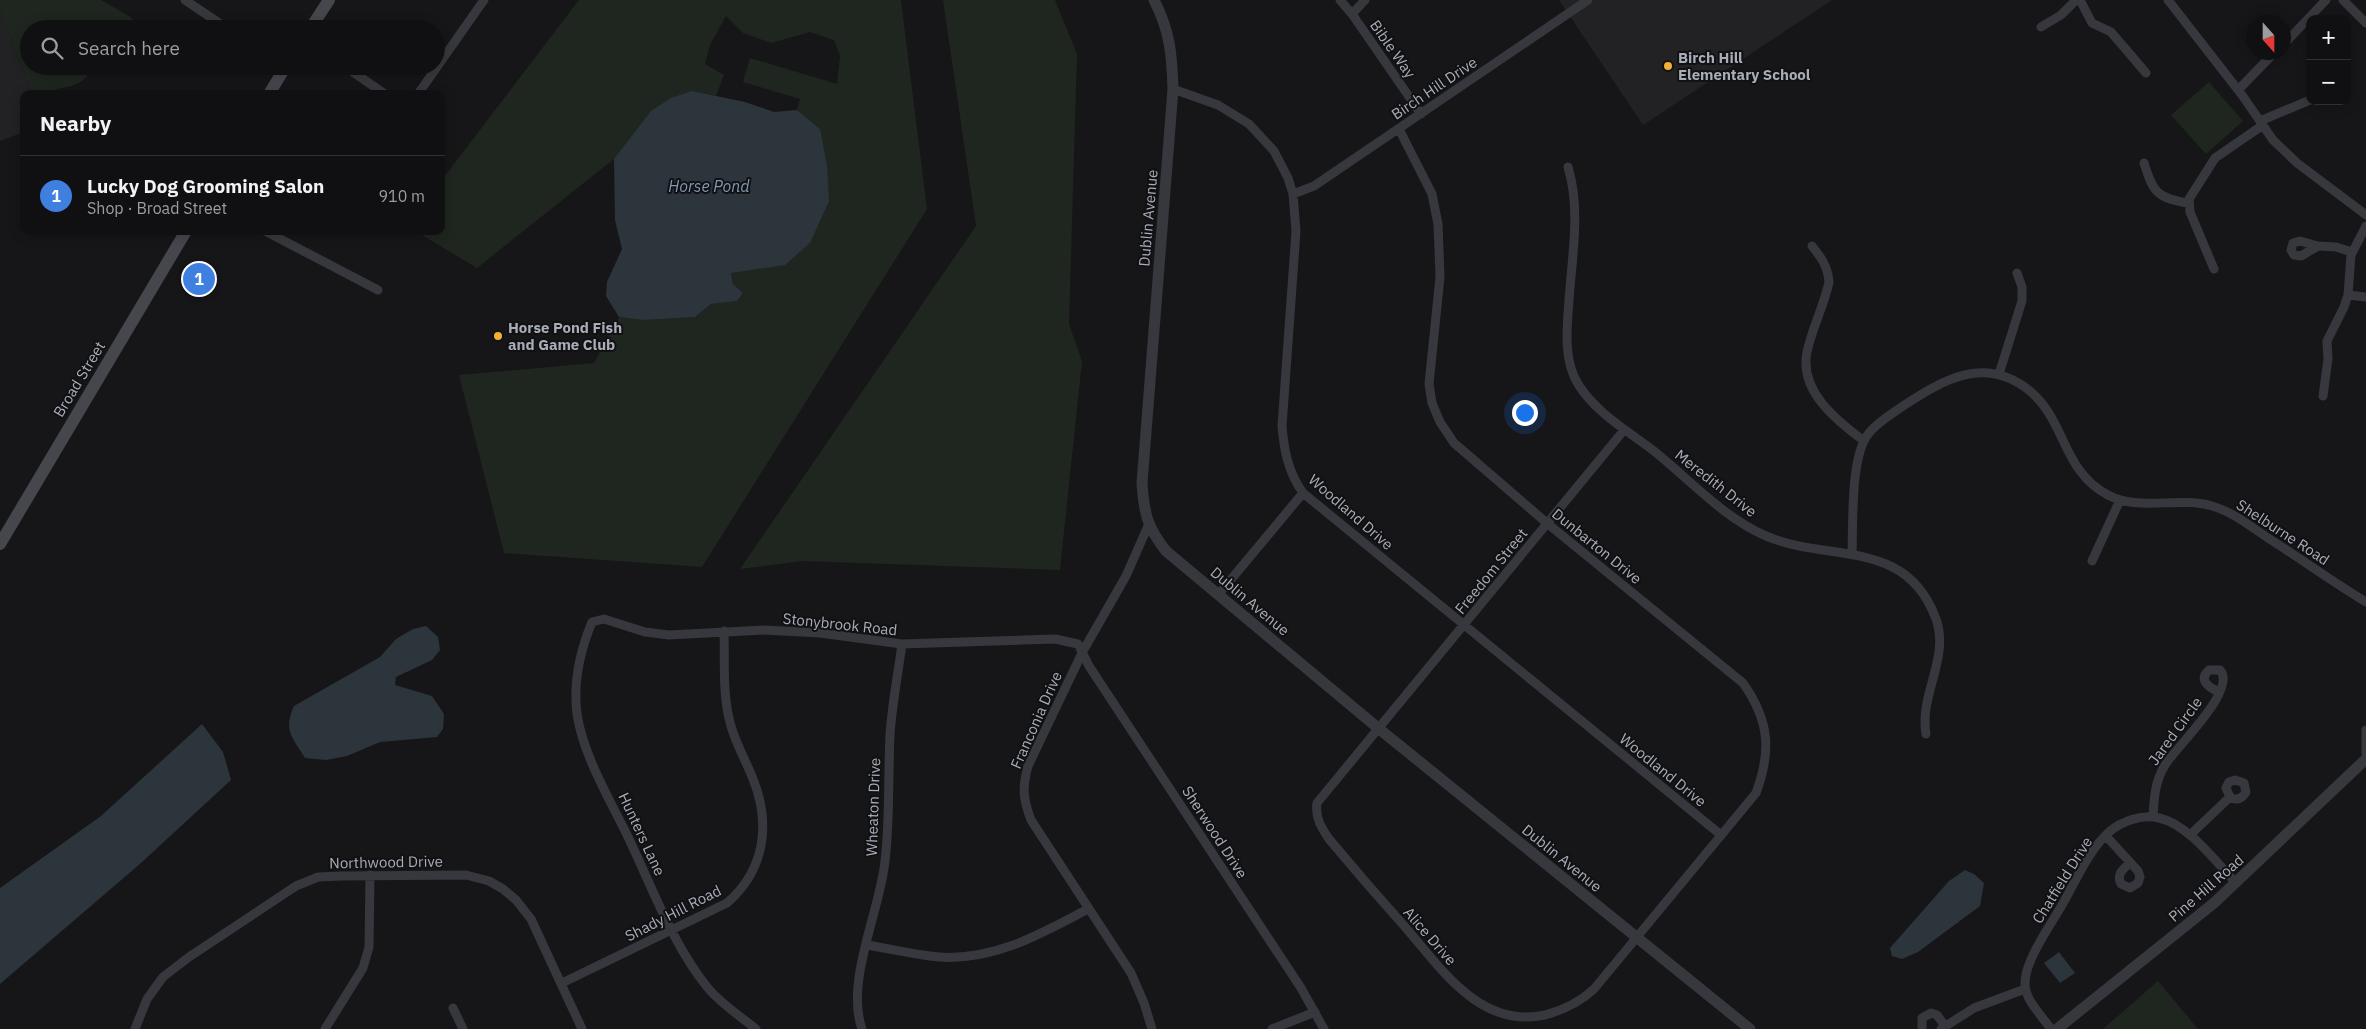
<!DOCTYPE html>
<html lang="en">
<head>
<meta charset="utf-8">
<style>
	:root { --surface:#101012; --page:#1e1e20; --text:#f1f3f6; --muted:#9c9d9f; --line:#303032; --accent:#7c3aed }
	body { margin:0; font-family:"IBM Plex Sans",sans-serif; background:var(--page); color:var(--text) }
	.controls { position:absolute; right:15px; top:15px; display:grid; overflow:hidden; border-radius:10px; box-shadow:0 2px 12px #0003 }
	.controls button { width:45px; height:45px; display:grid; place-items:center; padding:0; border:0; border-bottom:1px solid var(--line); background:var(--surface); color:var(--text); font:25px sans-serif }
	.compass { position:absolute; left:2246px; top:15px; width:45px; height:45px; border-radius:50%; background:var(--surface); box-shadow:0 2px 12px #0003; rotate:159deg }
	.you { position:absolute; left:1524px; top:412px; width:18px; height:18px; margin:-12px; border:4px solid #fff; border-radius:50%; background:#1a73e8; box-shadow:0 0 0 8px #1a73e833 }
	.badge { display:grid; place-items:center; width:32px; height:32px; border-radius:50%; background:var(--accent); color:#fff; font-size:16px; font-weight:700 }
	.pin { position:absolute; translate:-50% -50%; border:2px solid #fff; box-shadow:0 1px 5px #0006 }
	.list { margin:0; padding:0; list-style:none }
	h2 { display:flex; justify-content:space-between; align-items:center; height:65px; margin:0; padding:0 20px; font-size:21px }
	h2 small { font-size:16px; font-weight:400; color:var(--muted) }
	.list li { display:grid; grid-template-columns:32px 1fr auto; gap:15px; align-items:center; box-sizing:border-box; height:80px; padding:0 20px; border-top:1px solid var(--line) }
	.list b { display:block; font-size:19px; white-space:nowrap }
	.list p { margin:0; font-size:16px; white-space:nowrap; color:var(--muted) }
	.list em { font-size:16px; font-style:normal; color:var(--muted) }
	.icon { flex:none; width:28px; height:28px; fill:none; stroke:currentColor; stroke-width:2; stroke-linecap:round; stroke-linejoin:round }
	.map { position:relative; flex:none; width:2366px; height:1029px; overflow:hidden }
	.search { position:absolute; background:var(--surface); box-shadow:0 2px 12px #0003; left:20px; top:20px; width:425px; height:55px; display:flex; align-items:center; gap:12px; box-sizing:border-box; padding:0 18px; border-radius:28px; color:var(--muted); font-size:19px }
	.panel { position:absolute; background:var(--surface); box-shadow:0 2px 12px #0003; left:20px; top:90px; width:425px; height:145px; border-radius:10px }
	.map>svg:first-child { display:block }
</style>
</head>
<body>
<div class="map">
<svg width="2366" height="1029" viewBox="0 0 2366 1029">
	<rect width="100%" height="100%" fill="#161618"/>
	<!-- built -->
	<path fill="#222225" d="M1559 0H1832L1643 125Z
		M0 12 33 94H24V132L0 141Z"/>
	<!-- green -->
	<path fill="#1e261f" d="M0 0H101L129 16 143 29H29V66H91C87 84 73 86 57 89L58 94H33L0 12Z
		M579 0H901L927 209 702 567 504 553 459 375 594 363 619 317 644 320 695 317 711 304 737 301 731 273 754 268 820 129 797 110 800 99 743 82 750 58 837 84 840 56 834 40 810 32 771 43 743 33 726 16 710 45 705 64 724 75 716 96 692 91 633 137 614 159 477 268 415 231H441V181Z
		M943 0H1055L1077 54 1069 324 1082 361 1060 570 802 561 740 569 976 226Z
		M2209 82 2243 121 2206 154 2171 115Z
		M2158 981 2198 1029H2103Z"/>
	<!-- water -->
	<path fill="#2c353c" d="M692 91 745 102 774 112 797 110 820 129 827 165 829 201 810 243 785 265 731 273 733 284 743 293 737 301 711 304 695 317 644 320 619 317 606 296 607 282 622 249 615 220 614 159 651 111 671 98Z
		M426 626 438 637 440 650 432 660 396 677 395 685 432 696 444 714 443 729 437 737 380 742 347 756 326 760 305 758C292 737 283 730 294 706L380 657 396 639 413 629Z
		M202 724 223 752 231 780 141 863 0 984V888L101 816Z
		M1965 870 1974 874 1984 883 1980 906 1918 952 1902 959 1892 956 1890 948 1949 881Z
		M2059 952 2075 973 2060 983 2044 963Z"/>
	<g fill="none" stroke-linecap="round" stroke-linejoin="round">
		<!-- minor -->
		<path stroke="#37383d" stroke-width="9" d="M185 0 228 29
			M1340 0 1352 14 1421 114
			M2080 0 2092 23 2111 32 2146 73
			M2168 0 2242 95 2273 140 2297 163 2366 215
			M2343 0 2366 23
			M1352 14 1365 0
			M2041 27 2061 15 2076 0
			M2284 44 2326 0
			M344 66 385 94
			M1173 89 1218 105 1249 124 1274 151 1288 178 1293 194 1296 231 1282 426C1284 450 1288 472 1303 493L1721 835
			M2238 90 2275 52
			M418 94 484 0
			M2260 121 2310 100
			M1399 129 1432 194 1438 224 1440 277 1429 384 1432 403 1440 422 1454 443 1548 524 1743 683C1769 720 1772 750 1756 793L1594 989C1580 1002 1564 1010 1545 1015 1481 1029 1442 970 1406 928 1380 899 1354 869 1329 839 1321 827 1315 818 1317 803L1624 430
			M2144 163C2153 192 2157 198 2188 203
			M1568 167C1581 210 1572 256 1569 300 1567 327 1563 360 1578 384 1596 413 1628 431 1654 451 1690 480 1724 518 1766 536 1829 563 1906 537 1936 619 1950 658 1919 695 1926 734
			M1293 194 1314 186 1588 0
			M265 231 378 290
			M1812 246C1821 257 1828 267 1829 282 1824 306 1812 328 1807 352 1799 391 1836 420 1864 441
			M2318 246 2301 256 2294 255 2291 250 2293 243 2300 241 2318 246 2336 247 2352 252
			M2214 269 2190 212 2189 199 2215 158 2263 125
			M2348 295 2366 297
			M1999 374 2022 301V287L2017 273
			M2323 396 2328 359 2327 341 2344 307 2348 295 2351 255 2366 226
			M1148 526 1126 576 1083 651 1028 766C1022 788 1023 799 1031 820L1131 973 1144 1003 1152 1029
			M1852 554C1853 525 1851 467 1864 441 1870 427 1890 415 1903 406 1944 379 1985 355 2030 391 2066 421 2062 471 2108 495 2140 512 2179 496 2212 506 2233 512 2250 526 2268 538 2301 559 2333 582 2366 602
			M2092 561 2120 500
			M1218 595 1303 493
			M2366 730V753
			M2153 817C2154 798 2155 781 2165 765 2175 748 2238 690 2220 670H2209C2198 680 2208 687 2219 692
			M2190 835 2230 797C2236 801 2242 799 2246 792L2244 783 2235 780 2229 782 2226 788 2230 797
			M2106 836 2138 871 2140 877 2138 883 2130 888 2121 884C2116 874 2123 869 2130 863
			M867 945C891 949 915 955 939 957 994 961 1041 934 1088 909
			M562 983 727 903C765 870 771 824 753 779 746 761 736 744 731 726 722 696 725 662 724 631
			M453 1008 463 1029
			M135 1029 147 999 163 977 189 957 296 886 318 877 342 876 466 875 489 881 503 889 516 900 531 919 582 1029
			M325 1029 363 968 369 947 370 875
			M756 1029C740 1016 720 1003 707 987 672 943 652 887 628 837 610 800 583 755 577 714 573 683 580 651 592 622L604 619 645 632 669 635 764 630 820 633 902 644 1055 639 1078 644 1089 666 1301 988 1324 1029
			M862 1029C845 981 880 911 885 861 890 819 888 777 890 735 892 704 898 674 902 644
			M1272 1029 1315 1012
			M1922 1029V1018L1931 1013 1937 1015 1945 1026
			M1941 1029 1974 1008 2025 989
			M2051 1029C2042 1016 2025 1000 2025 984 2025 976 2027 969 2030 962 2038 942 2051 924 2062 905 2076 881 2088 851 2109 832 2122 821 2142 814 2159 818 2188 824 2216 862 2236 883"/>
		<!-- tertiary -->
		<path stroke="#37383d" stroke-width="11" d="M1154 0C1170 31 1172 55 1173 89L1142 483C1144 513 1147 527 1166 551L1378 728 1750 1029
			M2057 1029 2214 903 2366 759"/>
		<!-- secondary -->
		<path stroke="#45474d" stroke-width="12" d="M310 29 329 0
			M269 94 286 66
			M0 544 186 231"/>
	</g>
	<!-- markers -->
	<g fill="#f2b134" stroke="#111113" stroke-width="2">
		<circle cx="1668" cy="66" r="5"/>
		<circle cx="498" cy="336" r="5"/>
	</g>
	<g text-anchor="middle" dominant-baseline="central" stroke-width="4" stroke-linejoin="round" paint-order="stroke">
		<!-- street labels -->
		<g font-size="15" fill="#a8adb8" stroke="#111113">
			<text transform="translate(1393 49) rotate(55)">Bible Way</text>
			<text transform="translate(1434 88) rotate(-34)">Birch Hill Drive</text>
			<text transform="translate(1148 218) rotate(-85)">Dublin Avenue</text>
			<text transform="translate(79 379) rotate(-59)">Broad Street</text>
			<text transform="translate(1716 483) rotate(38)">Meredith Drive</text>
			<text transform="translate(1351 512) rotate(41)">Woodland Drive</text>
			<text transform="translate(2283 532) rotate(33)">Shelburne Road</text>
			<text transform="translate(1597 546) rotate(39)">Dunbarton Drive</text>
			<text transform="translate(1491 571) rotate(-51)">Freedom Street</text>
			<text transform="translate(1250 601) rotate(40)">Dublin Avenue</text>
			<text transform="translate(840 624) rotate(6)">Stonybrook Road</text>
			<text transform="translate(1036 720) rotate(-66)">Franconia Drive</text>
			<text transform="translate(2175 731) rotate(-54)">Jared Circle</text>
			<text transform="translate(1663 770) rotate(39)">Woodland Drive</text>
			<text transform="translate(873 807) rotate(-88)">Wheaton Drive</text>
			<text transform="translate(1215 832) rotate(57)">Sherwood Drive</text>
			<text transform="translate(642 834) rotate(65)">Hunters Lane</text>
			<text transform="translate(1562 858) rotate(39)">Dublin Avenue</text>
			<text transform="translate(386 862) rotate(-1)">Northwood Drive</text>
			<text transform="translate(2062 880) rotate(-58)">Chatfield Drive</text>
			<text transform="translate(2206 888) rotate(-41)">Pine Hill Road</text>
			<text transform="translate(673 913) rotate(-27)">Shady Hill Road</text>
			<text transform="translate(1430 936) rotate(49)">Alice Drive</text>
		</g>
		<!-- poi labels -->
		<g font-size="15" font-weight="bold" fill="#a8adb8" stroke="#111113" text-anchor="start">
			<text x="1678" y="57">Birch Hill<tspan x="1678" dy="17">Elementary School</tspan></text>
			<text x="508" y="327">Horse Pond Fish<tspan x="508" dy="17">and Game Club</tspan></text>
		</g>
		<!-- water labels -->
		<g font-size="16" font-style="italic" fill="#7f9bb3" stroke="#111113">
			<text x="709" y="186">Horse Pond</text>
		</g>
	</g>
</svg>
<div class="controls">
<button>+</button>
<button>−</button>
</div>
<svg class="compass" viewBox="-18 -18 36 36"><path d="M0-13l5 13h-10z" fill="#e53935"/><path d="M0 13l5-13h-10z" fill="#9c9d9f"/></svg>
<div class="you"></div>
<div class="pin badge" style="left:199px;top:279px;background:#3f7fe0">1</div>
<div class="search"><svg class="icon" aria-label="search" viewBox="0 0 24 24"><circle cx="10" cy="10" r="6"/><path d="M15 15l6 6"/></svg>Search here</div>
<section class="panel">
<h2>Nearby<small></small></h2>
<ul class="list">
<li><span class="badge" style="background:#3f7fe0">1</span><div><b>Lucky Dog Grooming Salon</b><p>Shop · Broad Street</p></div><em>910 m</em></li>
</ul>
</section>
</div>
</body>
</html>
